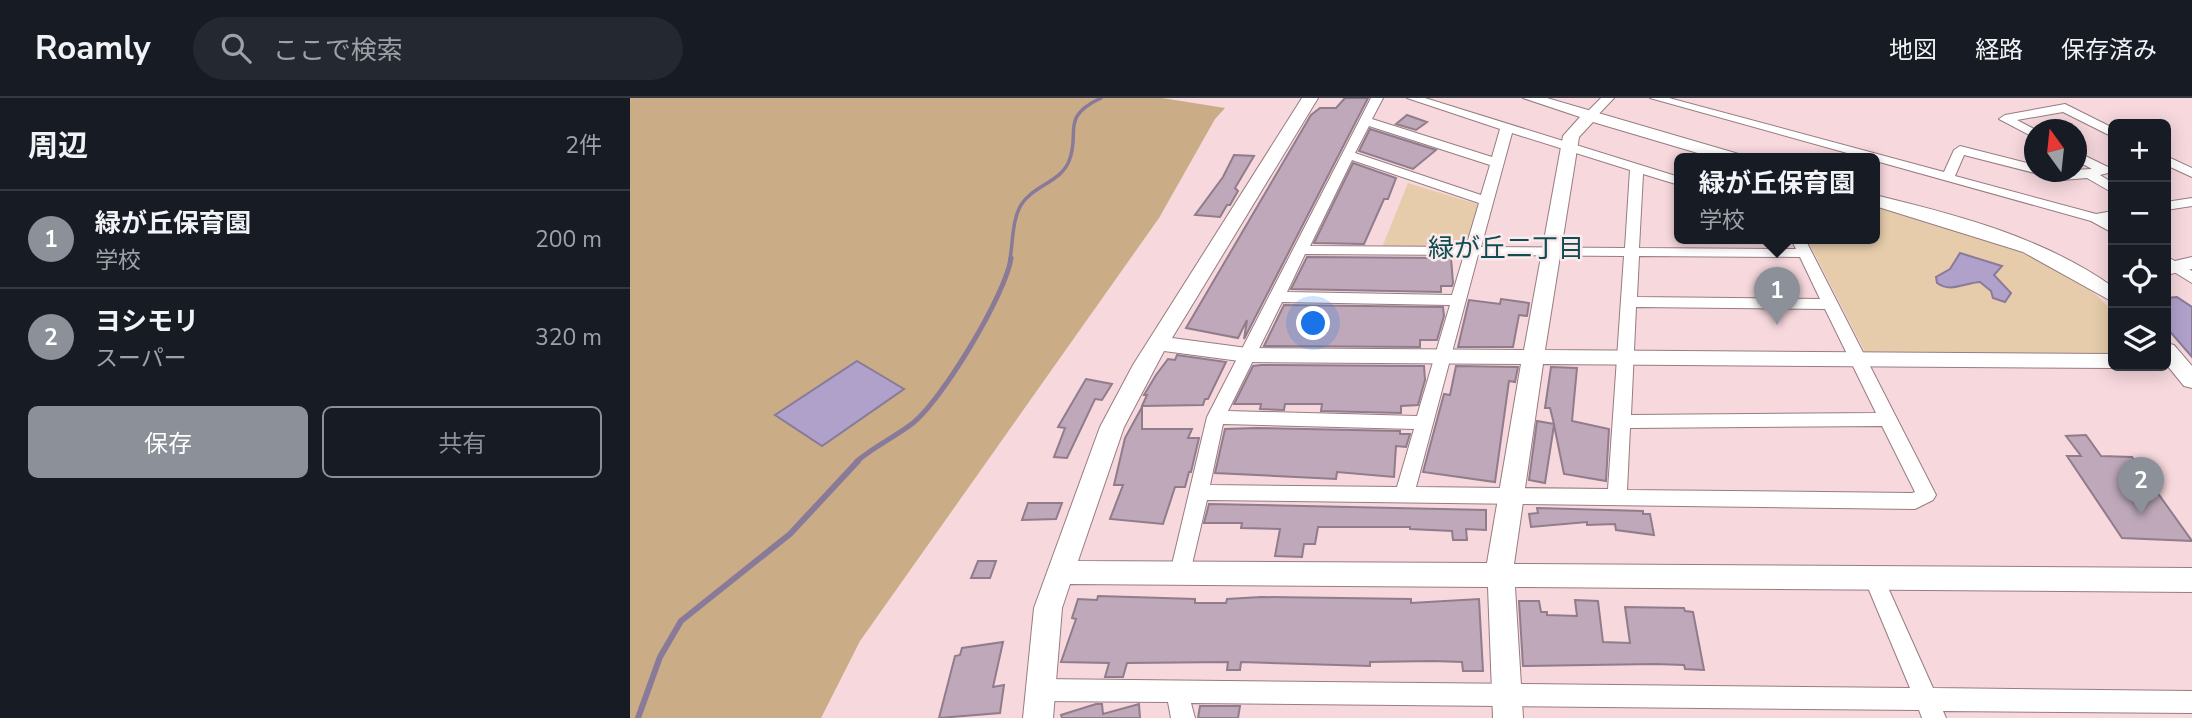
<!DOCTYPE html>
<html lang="ja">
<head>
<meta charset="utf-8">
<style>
	:root { --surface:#171b24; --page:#242831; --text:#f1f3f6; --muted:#9ea1a6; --line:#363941; --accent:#8c9099 }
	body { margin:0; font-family:"Nunito Sans","Noto Sans JP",sans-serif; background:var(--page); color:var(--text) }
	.controls { position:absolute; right:21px; top:21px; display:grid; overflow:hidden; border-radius:10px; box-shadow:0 4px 18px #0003 }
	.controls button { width:63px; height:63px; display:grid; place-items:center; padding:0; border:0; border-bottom:2px solid var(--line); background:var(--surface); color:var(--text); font:35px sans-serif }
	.compass { position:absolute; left:1394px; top:21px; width:63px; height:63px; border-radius:50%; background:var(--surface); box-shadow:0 4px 18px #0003; rotate:345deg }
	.you { position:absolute; left:684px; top:226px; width:24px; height:24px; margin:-18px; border:5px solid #fff; border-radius:50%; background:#1a73e8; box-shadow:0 0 0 10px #1a73e833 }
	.badge { display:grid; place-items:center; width:46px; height:46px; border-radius:50%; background:var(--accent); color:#fff; font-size:23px; font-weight:700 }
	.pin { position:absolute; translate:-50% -58px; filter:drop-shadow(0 2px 4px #0008) }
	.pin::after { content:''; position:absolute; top:37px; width:24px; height:21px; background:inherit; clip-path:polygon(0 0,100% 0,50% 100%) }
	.popup { position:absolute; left:1044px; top:55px; width:206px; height:91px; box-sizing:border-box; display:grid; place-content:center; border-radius:10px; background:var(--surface); filter:drop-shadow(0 2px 5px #0005); font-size:23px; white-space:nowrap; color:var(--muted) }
	.popup b { font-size:26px; color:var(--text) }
	.popup::after { content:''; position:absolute; left:50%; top:100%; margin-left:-14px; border:14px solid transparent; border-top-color:var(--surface) }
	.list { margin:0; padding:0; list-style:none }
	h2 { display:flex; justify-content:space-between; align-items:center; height:91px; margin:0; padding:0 28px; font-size:30px }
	h2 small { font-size:23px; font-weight:400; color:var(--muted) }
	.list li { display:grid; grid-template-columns:46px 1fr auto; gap:21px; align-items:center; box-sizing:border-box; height:98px; padding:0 28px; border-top:2px solid var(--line) }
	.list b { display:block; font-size:26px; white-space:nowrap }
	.list p { margin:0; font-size:23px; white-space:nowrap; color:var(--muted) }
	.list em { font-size:23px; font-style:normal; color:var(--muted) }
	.actions { display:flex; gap:14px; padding:21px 28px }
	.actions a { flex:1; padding:16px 0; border:2px solid var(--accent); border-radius:10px; text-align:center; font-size:24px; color:var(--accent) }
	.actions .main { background:var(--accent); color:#fff }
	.icon { flex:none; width:38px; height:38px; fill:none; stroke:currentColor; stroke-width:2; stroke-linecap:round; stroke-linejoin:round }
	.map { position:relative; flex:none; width:1562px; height:620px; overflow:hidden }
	header { display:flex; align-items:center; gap:42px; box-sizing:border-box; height:98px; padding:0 35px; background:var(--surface); border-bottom:2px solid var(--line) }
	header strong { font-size:33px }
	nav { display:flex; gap:38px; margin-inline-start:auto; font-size:24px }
	.search { width:490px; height:63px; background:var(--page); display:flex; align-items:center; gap:18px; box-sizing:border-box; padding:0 24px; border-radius:38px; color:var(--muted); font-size:26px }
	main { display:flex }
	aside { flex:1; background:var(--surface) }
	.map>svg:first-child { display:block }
</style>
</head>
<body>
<header>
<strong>Roamly</strong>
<div class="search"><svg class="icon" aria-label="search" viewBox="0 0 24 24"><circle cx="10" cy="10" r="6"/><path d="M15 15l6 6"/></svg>ここで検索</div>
<nav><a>地図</a><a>経路</a><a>保存済み</a></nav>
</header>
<main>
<aside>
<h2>周辺<small>2件</small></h2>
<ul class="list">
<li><span class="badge">1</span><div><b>緑が丘保育園</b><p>学校</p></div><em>200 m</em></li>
<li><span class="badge">2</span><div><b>ヨシモリ</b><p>スーパー</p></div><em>320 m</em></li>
</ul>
<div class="actions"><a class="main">保存</a><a>共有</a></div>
</aside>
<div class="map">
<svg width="1562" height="620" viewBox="0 0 1562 620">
	<rect width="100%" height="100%" fill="#f6d8dd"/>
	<!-- green -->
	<path fill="#e6ccab" d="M778 85 850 107 838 149 757 150 753 147Z
		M1245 108C1321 131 1429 151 1483 214V256L1239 257 1235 254 1177 141H1245Z"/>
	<!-- forest -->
	<path fill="#caac86" d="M0 0H532L595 10 585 21 529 120 230 543 191 620H0Z"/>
	<!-- water -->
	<path fill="#b0a1cb" stroke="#887a98" stroke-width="2" d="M1330 155 1372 168 1364 177 1381 195 1375 204 1363 200 1361 193 1350 184C1334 185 1321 195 1307 185L1306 179 1320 171Z
		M1547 199 1562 209V259L1536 229V200Z
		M227 263 274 291 192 348 145 317Z"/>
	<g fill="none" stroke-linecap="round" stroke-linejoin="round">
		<!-- stream-far2 -->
		<path stroke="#887a98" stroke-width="3.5" d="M380 161C383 145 382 122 391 107 402 88 431 84 439 63 451 34 429 20 471 0"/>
		<!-- stream-far1 -->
		<path stroke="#887a98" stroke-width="5" d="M226 364C243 349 265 339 283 325 312 302 376 196 381 160"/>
		<!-- stream -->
		<path stroke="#887a98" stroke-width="6" d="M8 620 30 559 51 523 160 436 228 363"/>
	</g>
	<!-- building -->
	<path fill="#bea8b9" stroke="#907c8b" stroke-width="2" d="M715 0H738L614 241 617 222 608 240 556 230 681 17 690 10H706Z
		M777 17 797 24 786 32 766 26Z
		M740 31 806 52 783 71 729 53Z
		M604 57 624 58 605 90 608 93 600 107H597L590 119 565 117 593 79Z
		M723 65 766 80 758 101H754L734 146 684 145Z
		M677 159 821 160 823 185 822 188H811V194L661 191Z
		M871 201 899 205 897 218 889 217 883 249H828L839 202 870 206Z
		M654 207 813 209 814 218 807 242H790V249L634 248Z
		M547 257 596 264 578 301H575L573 307 512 308 517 297H514L526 277 538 261 545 262Z
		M631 267 794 268 795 282 788 307 771 308V315L691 313 692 306H655L654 312 630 311 631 306H604L623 268Z
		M826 268 888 269 885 284 879 283 865 384 793 374 814 296 820 297Z
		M921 269 947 270 942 323 979 331 976 383 934 376 924 327 915 385 899 382 907 323 924 326 920 310H915Z
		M456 281 482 286 472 302 465 301 437 360 424 359 435 330 428 329Z
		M512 309V331H562L558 340H569L561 374H559L555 389H545L533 426 480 421 493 387H484L495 340Z
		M627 330 770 333V336H780L776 349 766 348 764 379 707 374 706 381 585 375 595 331Z
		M1456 337 1471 358 1502 359 1562 443 1492 440 1437 358H1451L1436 338Z
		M398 405H432L426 421 392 422Z
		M579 406 856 412V432L836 431 837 442H823L822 433 780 431V429H688L685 446H674L672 459 645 458 650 431 611 430 612 425H574Z
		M907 410 1013 413V416H1020L1024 437 986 432 985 426 957 427V424L901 429 899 416 908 415Z
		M348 463H366L360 480H341Z
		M468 498 565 501V505H596L597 501 631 499 781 501V505L849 501 853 573H833L832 564 803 563 740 564V568L611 564 610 572H597L598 564 497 565 493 579H475L479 565 431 564 446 521 442 520 448 501 467 502Z
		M945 502 968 503 973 544 1000 545 995 509 1054 510 1055 513 1063 514 1074 572 1055 571 1054 567 1025 566 893 568 889 503H909L911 514H917V517L947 518Z
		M373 544 363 589 374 587 370 615 309 620 325 558 330 557 332 550Z
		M466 606H472L473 616 509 606 510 620H432L431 617Z
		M570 608H610L608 620H568Z"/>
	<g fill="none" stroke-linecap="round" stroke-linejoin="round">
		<!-- minor casing -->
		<g stroke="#977c81" stroke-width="2">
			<path id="minor" d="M741 0H753L742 21 862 59 870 31 777 0H795L1049 79V87L1013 76 1009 150 1166 151 1161 141H1175L1306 397 1303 402 1285 411 577 402 560 475 557 481 550 484 543 481 540 475 577 319ZM739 28 860 67 851 97 725 55ZM882 35 1000 72 995 150 851 149ZM722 62 849 105 836 149 680 148ZM675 156 834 157 822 197 657 194ZM848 157 994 158 978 391 786 389ZM1009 158 1170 159 1190 201 1007 199ZM652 204 820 207 787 318 598 313ZM1006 209 1195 211 1246 315 1001 317ZM593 326 784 331 767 389 580 387ZM1252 328 1285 394 1282 395 997 392 1000 330Z
				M971 0H984L964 21H956V15Z
				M1020 0H1039L1314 74 1324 52 1330 48 1405 67V74L1462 71 1447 63V54L1478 69V75L1470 77 1483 85V95L1457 80 1432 82 1334 57 1325 78 1466 116 1483 113V121L1479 122 1483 125V135L1461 123Z
				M1435 6 1483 30V39L1433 14 1387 22 1406 32 1405 40 1369 21 1375 17Z
				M1536 58 1562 70V79L1536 67Z
				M1562 100V108L1536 112V104Z
				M1536 158 1562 173V185L1536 169Z
				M1244 471 1251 474 1303 590 1562 593V615L1313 613 1316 620H1292L1289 612 561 605 565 620H541L538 604 409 603 401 600 398 592 401 584 409 581 1280 590 1234 480 1237 474Z"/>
		</g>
		<!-- tertiary casing -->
		<g stroke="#977c81" stroke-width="2">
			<path id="tertiary" d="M672 0H688L542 240 617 250 894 252 933 38 950 19 893 0H917L1112 57 1114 61H1088L963 24 949 39 915 252 1483 256V268H1491L1483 270 913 266 884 466 1562 470V494L885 489 893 620H863L858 489 440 486 432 510 423 620H393L404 510 470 329 503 267ZM534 253 617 264 891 266 857 465 448 463 494 329Z
				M1245 97C1327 117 1413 139 1483 189V204L1393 154 1245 108Z
				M1562 159V171L1536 177V165Z
				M1536 245 1544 247 1562 268V290L1554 288 1536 266Z"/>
		</g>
		<!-- minor -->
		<use href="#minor" fill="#fff" fill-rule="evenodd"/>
		<!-- tertiary -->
		<use href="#tertiary" fill="#fff" fill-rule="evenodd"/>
	</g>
	<g text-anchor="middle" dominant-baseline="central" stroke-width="5" stroke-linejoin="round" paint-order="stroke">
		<!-- neighbourhood labels -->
		<g font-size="26" fill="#0f4d52" stroke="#fbe9eb">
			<text x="876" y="150">緑が丘二丁目</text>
		</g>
	</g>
</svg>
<div class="controls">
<button>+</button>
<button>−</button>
<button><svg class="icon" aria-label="locate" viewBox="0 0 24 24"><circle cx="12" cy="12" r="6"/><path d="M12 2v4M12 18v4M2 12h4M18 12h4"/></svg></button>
<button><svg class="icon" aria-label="layers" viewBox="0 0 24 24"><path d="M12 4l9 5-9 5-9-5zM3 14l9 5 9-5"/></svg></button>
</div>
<svg class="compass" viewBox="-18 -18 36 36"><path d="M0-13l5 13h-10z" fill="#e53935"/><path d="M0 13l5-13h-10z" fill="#9ea1a6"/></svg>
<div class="you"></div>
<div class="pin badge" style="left:1147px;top:227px">1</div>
<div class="popup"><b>緑が丘保育園</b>学校</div>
<div class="pin badge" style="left:1511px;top:417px">2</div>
</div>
</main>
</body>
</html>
